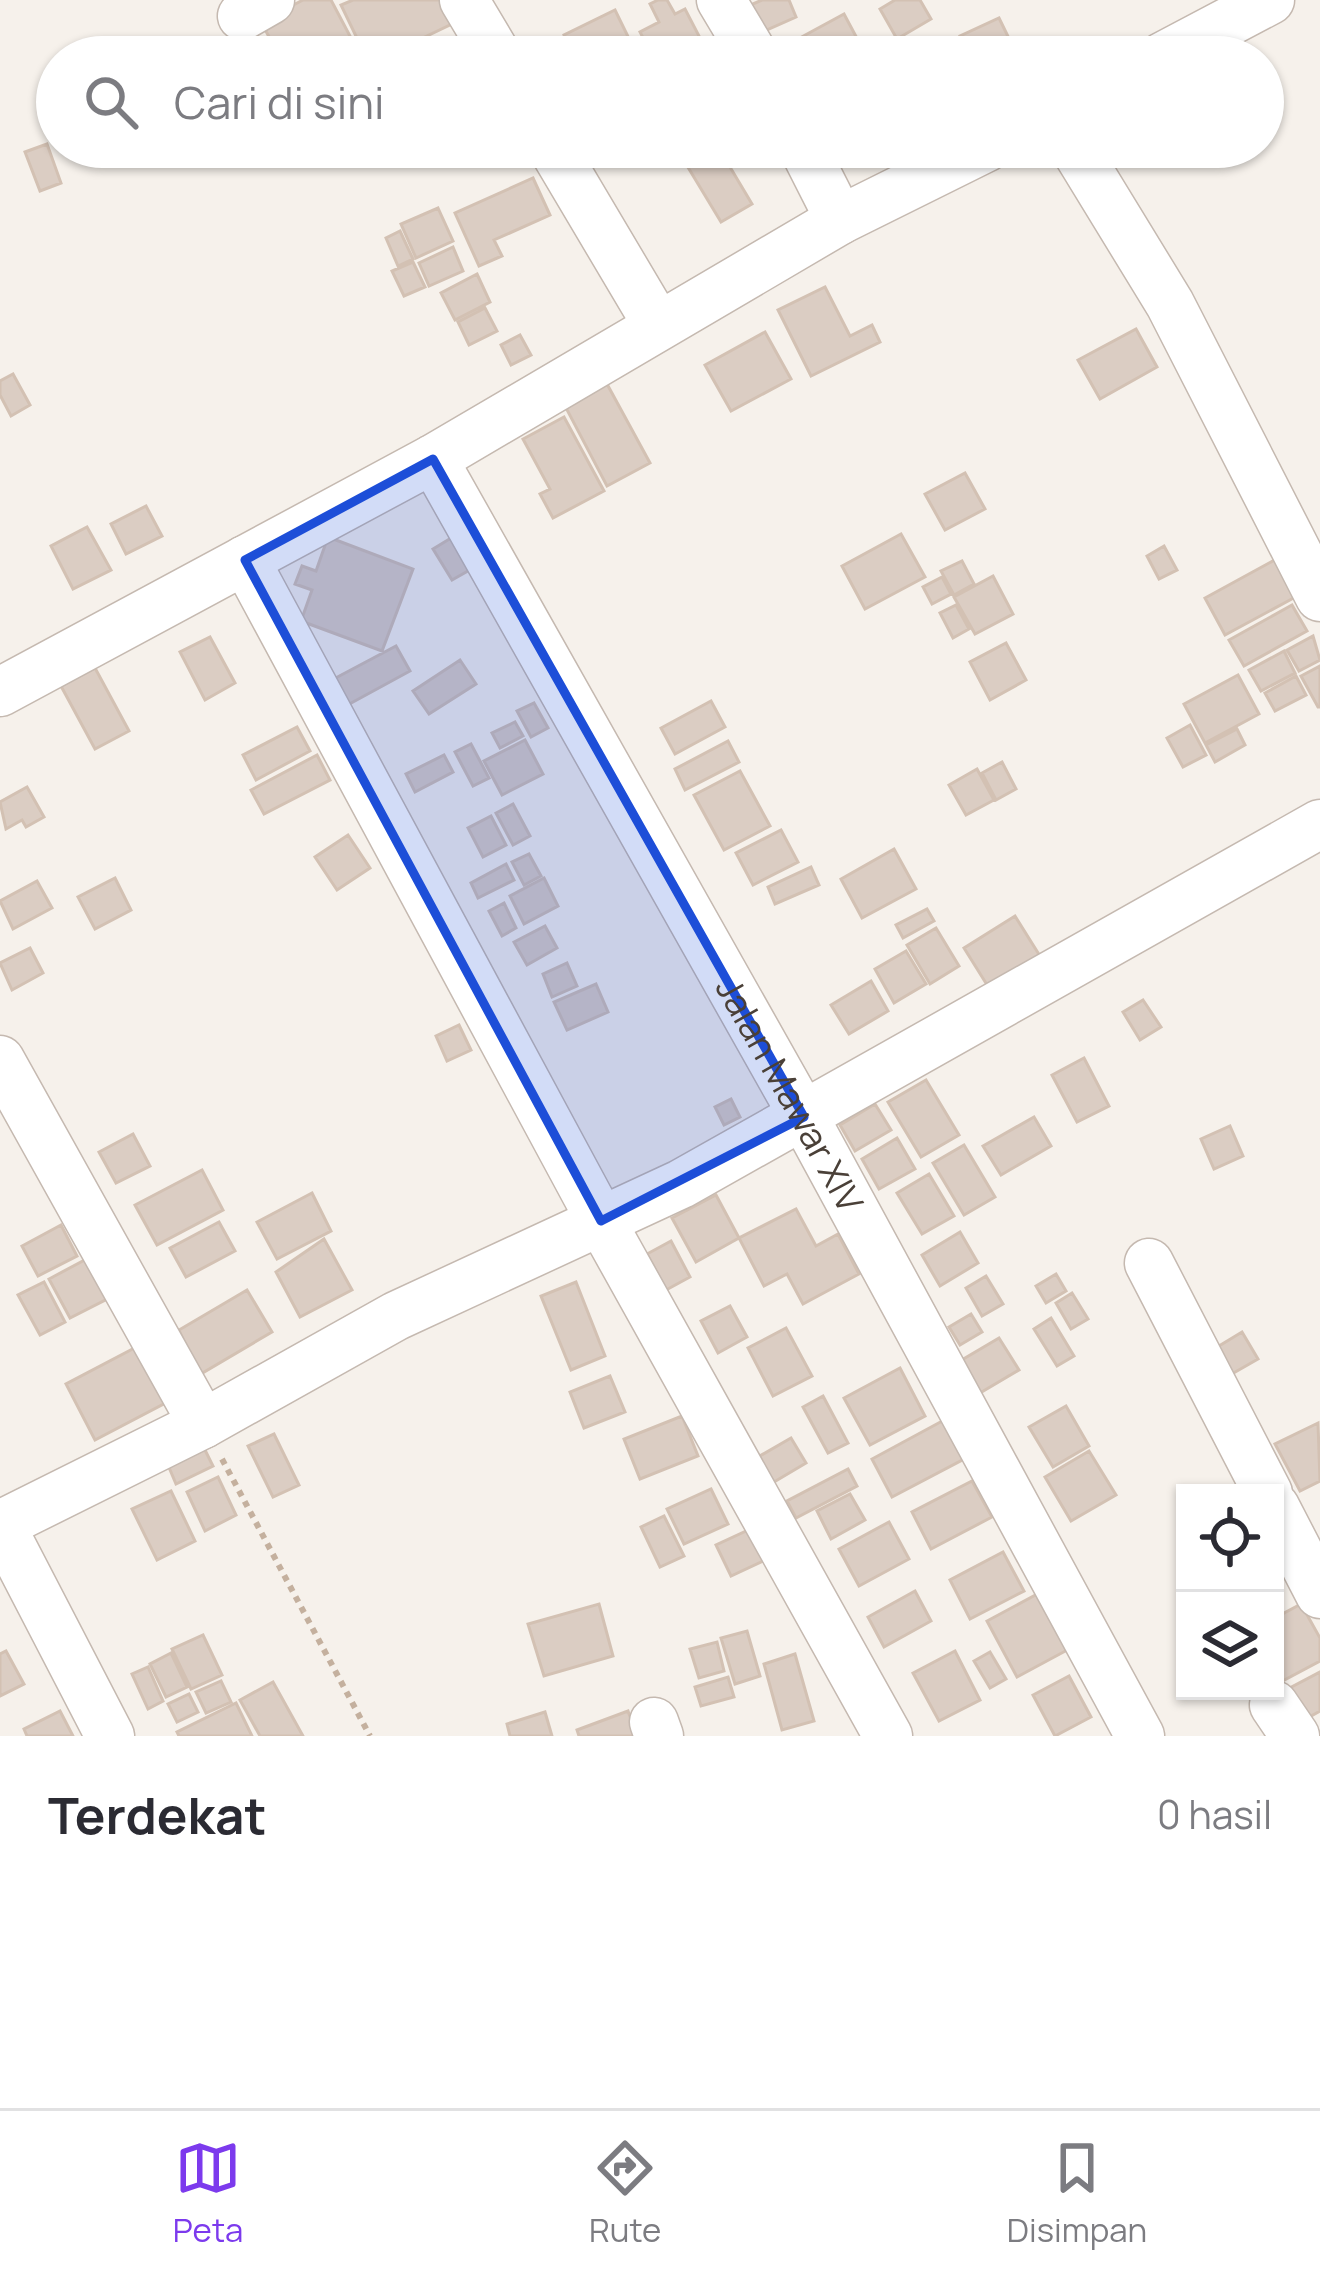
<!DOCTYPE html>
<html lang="id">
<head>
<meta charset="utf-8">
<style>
	:root { --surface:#fff; --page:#f7f7f7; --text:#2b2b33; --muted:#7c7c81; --line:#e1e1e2; --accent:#7c3aed }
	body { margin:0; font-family:Manrope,sans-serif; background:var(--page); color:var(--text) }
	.controls { position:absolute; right:36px; bottom:36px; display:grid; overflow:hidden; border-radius:0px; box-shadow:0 3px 9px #0004 }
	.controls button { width:108px; height:108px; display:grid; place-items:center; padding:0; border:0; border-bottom:3px solid var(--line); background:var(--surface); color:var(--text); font:60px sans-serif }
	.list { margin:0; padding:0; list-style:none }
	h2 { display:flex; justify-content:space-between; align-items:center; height:156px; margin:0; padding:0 48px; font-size:51px }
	h2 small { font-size:39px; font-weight:400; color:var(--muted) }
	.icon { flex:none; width:66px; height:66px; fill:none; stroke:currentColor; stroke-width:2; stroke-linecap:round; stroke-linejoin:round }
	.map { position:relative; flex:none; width:1320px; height:1736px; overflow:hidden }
	.search { position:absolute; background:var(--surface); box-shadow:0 3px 9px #0004; left:36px; right:36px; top:36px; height:132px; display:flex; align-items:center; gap:30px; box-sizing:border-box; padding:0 42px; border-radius:66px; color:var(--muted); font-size:45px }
	.sheet { height:372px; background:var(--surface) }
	nav { display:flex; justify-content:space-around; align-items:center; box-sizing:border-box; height:168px; border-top:3px solid var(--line); background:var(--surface); font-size:33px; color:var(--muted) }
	nav a { display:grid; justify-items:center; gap:6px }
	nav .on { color:var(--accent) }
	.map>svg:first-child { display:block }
</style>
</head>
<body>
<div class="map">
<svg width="1320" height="1736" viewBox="0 0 1320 1736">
	<rect width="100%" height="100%" fill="#f6f1eb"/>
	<!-- building -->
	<path fill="#dbcdc3" stroke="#d3c1b3" stroke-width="3" d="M303 0H331L352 40 320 57H280L261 22Z
		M353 0H446L456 22 383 57H366L341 5Z
		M658 0H667L675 14 685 9 699 36 653 57 640 32 659 22 650 4Z
		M762 0H789L796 17 760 33 748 6Z
		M895 0H920L931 19 897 39 880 9Z
		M615 10 638 57H574L564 35Z
		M844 14 867 57H805L796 40Z
		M999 18 1018 57H969L960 36Z
		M433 39 442 57H397Z
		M47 144 61 183 40 191 25 152Z
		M703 147H718L752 204 721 222 683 159Z
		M533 178 550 215 494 240 502 256 479 266 455 213Z
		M438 208 453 241 416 258 401 224Z
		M400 231 413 259 398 266 386 238Z
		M453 247 463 271 429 286 419 263Z
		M413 262 425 287 404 296 392 271Z
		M477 274 490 302 455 320 441 293Z
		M825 287 850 336 872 325 880 342 811 376 778 310Z
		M485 308 497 331 469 345 458 322Z
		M1136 329 1157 367 1100 399 1078 360Z
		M765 332 791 379 731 411 705 365Z
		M520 335 531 355 511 365 501 345Z
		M13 374 30 405 11 416 0 395V381Z
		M607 384 650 463 607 486 565 406Z
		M564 417 604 491 553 518 540 494 550 489 523 439Z
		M965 473 985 509 945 530 925 494Z
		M146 506 162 536 126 554 111 524Z
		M87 527 111 570 73 589 51 546Z
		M901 534 925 577 865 609 842 566Z
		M456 535 475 567 452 580 433 549Z
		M328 537 413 569 382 651 301 621 312 590 295 584 302 566 316 571Z
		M1164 546 1177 570 1159 579 1147 556Z
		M1280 557 1301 594 1225 635 1205 598Z
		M962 561 974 584 954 595 941 571Z
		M993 576 1013 614 975 634 954 597Z
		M942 577 951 594 932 604 923 587Z
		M956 605 969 629 953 638 940 613Z
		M1292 605 1307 631 1244 666 1229 640Z
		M1313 636 1320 660 1299 671 1287 650Z
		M210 637 235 683 205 700 180 652Z
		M1006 643 1026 680 990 700 970 662Z
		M396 646 410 671 342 708 328 682Z
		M1284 651 1295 673 1261 691 1249 670Z
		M460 660 476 684 429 714 413 691Z
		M1320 666V707H1318L1301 676Z
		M95 668 129 731 95 749 61 686Z
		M1238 675 1259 714 1205 743 1184 704Z
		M1296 676 1306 695 1275 711 1265 693Z
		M711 701 725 727 675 754 661 728Z
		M534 703 548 728 531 737 517 711Z
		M515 722 523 736 500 748 492 733Z
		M1190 725 1206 755 1183 767 1167 738Z
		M297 727 310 751 256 780 243 755Z
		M1237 729 1245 745 1215 762 1206 745Z
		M525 740 543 774 502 795 484 761Z
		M728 741 739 762 685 790 675 769Z
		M471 744 489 778 473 786 455 752Z
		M317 755 330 780 264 814 251 790Z
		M444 755 453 772 415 792 406 774Z
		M1002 762 1016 789 996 800 982 773Z
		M977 769 994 800 966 815 949 785Z
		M740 771 770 826 724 850 694 795Z
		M27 787 44 817 26 827 22 820 6 829 0 802Z
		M513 804 530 836 513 845 496 813Z
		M491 816 506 845 483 857 468 828Z
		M781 830 798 862 753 885 736 853Z
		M348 835 370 868 337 890 315 857Z
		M894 849 916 889 862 918 841 879Z
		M529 854 541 876 524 885 512 862Z
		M506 864 514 880 478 898 471 883Z
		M811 867 819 885 775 904 768 887Z
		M115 878 131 910 95 929 78 897Z
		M544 878 558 906 524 924 510 896Z
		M37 881 52 908 13 929 0 901Z
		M504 903 516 928 502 936 489 911Z
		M927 909 934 921 903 938 896 925Z
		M1015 916 1045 964 994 996 964 948Z
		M545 926 557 948 527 965 514 942Z
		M936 928 959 966 930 984 907 945Z
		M30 948 43 973 12 990 0 963Z
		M906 951 926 984 894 1003 875 969Z
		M567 963 577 986 552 997 543 974Z
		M871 981 888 1011 849 1034 831 1005Z
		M596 984 608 1012 567 1030 554 1002Z
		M1143 1000 1161 1027 1140 1040 1123 1012Z
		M459 1025 471 1050 447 1061 436 1036Z
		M1084 1058 1109 1106 1077 1122 1052 1075Z
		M926 1080 959 1135 921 1157 888 1102Z
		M731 1099 740 1117 724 1125 715 1107Z
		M875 1104 891 1130 855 1151 840 1125Z
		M1034 1117 1051 1146 1001 1175 983 1146Z
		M1230 1126 1243 1156 1214 1169 1201 1139Z
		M133 1134 150 1166 116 1183 99 1152Z
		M897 1138 915 1169 879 1189 862 1159Z
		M964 1145 995 1197 964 1215 933 1163Z
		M202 1170 223 1210 157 1245 135 1205Z
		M929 1174 954 1216 922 1234 897 1193Z
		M312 1193 331 1231 277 1259 257 1222Z
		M716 1195 739 1238 696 1262 672 1218Z
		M796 1209 816 1246 838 1234 859 1274 803 1304 787 1274 764 1286 739 1238Z
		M219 1222 235 1251 186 1277 170 1248Z
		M61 1225 77 1256 38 1276 22 1246Z
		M960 1232 978 1263 940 1286 922 1255Z
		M324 1239 352 1290 300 1317 276 1272Z
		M671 1241 690 1277 666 1290 647 1254Z
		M94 1255 115 1295 70 1318 49 1279Z
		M1056 1274 1066 1291 1046 1303 1036 1286Z
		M986 1276 1003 1304 982 1316 966 1288Z
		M44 1282 65 1322 40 1335 18 1295Z
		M576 1282 605 1356 571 1370 541 1296Z
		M247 1290 272 1332 199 1375 179 1330Z
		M1072 1293 1088 1319 1071 1329 1056 1303Z
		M730 1306 747 1337 718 1353 701 1321Z
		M971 1314 982 1332 960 1345 949 1327Z
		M1051 1318 1074 1356 1057 1366 1034 1329Z
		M786 1328 812 1376 773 1396 748 1348Z
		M1242 1332 1258 1359 1230 1375 1214 1349Z
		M999 1338 1019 1370 980 1393 960 1361Z
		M144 1343 173 1399 95 1440 66 1384Z
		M900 1368 925 1416 870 1445 844 1398Z
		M610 1376 625 1412 584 1428 570 1392Z
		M823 1396 848 1443 828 1453 803 1407Z
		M1066 1406 1089 1446 1053 1467 1029 1427Z
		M682 1416 698 1456 640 1479 624 1439Z
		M946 1419 966 1458 892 1497 872 1459Z
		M1318 1423 1320 1481 1300 1491 1275 1444Z
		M274 1434 299 1485 273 1497 248 1446Z
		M791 1438 806 1463 774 1482 758 1457Z
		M204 1448 213 1466 176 1484 168 1465Z
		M1089 1451 1116 1495 1071 1521 1045 1477Z
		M848 1469 857 1486 796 1518 787 1501Z
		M218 1477 236 1515 205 1531 187 1492Z
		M972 1481 992 1517 931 1549 912 1512Z
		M711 1489 728 1524 684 1544 667 1509Z
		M171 1491 195 1541 157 1560 132 1509Z
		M850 1494 865 1520 831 1539 817 1511Z
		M664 1516 684 1556 660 1567 641 1527Z
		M889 1522 909 1559 859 1586 839 1549Z
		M757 1526 772 1557 731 1576 716 1545Z
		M1003 1552 1024 1591 970 1619 950 1580Z
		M915 1591 931 1621 884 1647 868 1617Z
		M1041 1592 1071 1648 1017 1677 987 1621Z
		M599 1604 613 1656 544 1676 528 1624Z
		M1301 1604 1320 1638V1661L1275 1685V1618Z
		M747 1631 760 1676 735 1684 721 1638Z
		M203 1635 222 1675 191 1689 172 1649Z
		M717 1642 724 1671 699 1678 690 1649Z
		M6 1651 24 1684 0 1696V1654Z
		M955 1651 980 1700 939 1721 913 1673Z
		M990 1652 1006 1679 990 1688 974 1661Z
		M171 1653 187 1687 166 1697 150 1664Z
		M795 1654 814 1721 782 1730 764 1664Z
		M148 1667 163 1701 148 1709 132 1674Z
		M1320 1672V1711L1297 1724 1280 1693Z
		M1069 1676 1091 1717 1055 1736 1033 1695Z
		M728 1677 734 1697 701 1706 695 1687Z
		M221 1681 231 1702 206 1713 196 1692Z
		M273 1682 303 1736H260L240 1700Z
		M189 1694 198 1712 177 1722 168 1704Z
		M236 1703 252 1736H179L177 1732Z
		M60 1711 73 1736H27L24 1729Z
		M628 1711 637 1736H579L577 1730Z
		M545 1712 552 1736H510L507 1724Z"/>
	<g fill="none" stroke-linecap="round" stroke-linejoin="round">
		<!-- minor casing -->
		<g stroke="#c5b9b0" stroke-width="51">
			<g id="minor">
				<path d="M464 0 498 57"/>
				<path d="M721 0 755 57"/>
				<path d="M242 16 270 0"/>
				<path d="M1162 57 1270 0"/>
				<path d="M552 147 657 324"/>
				<path d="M803 147 840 220"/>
				<path d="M1074 147 1170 304 1320 597"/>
				<path id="s1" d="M433 459 804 1117 1140 1736"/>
				<path d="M245 560 601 1221 888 1736"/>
				<path d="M0 692 433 459 840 220 987 147"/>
				<path d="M0 1060 203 1424"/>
				<path d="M1149 1263 1268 1493"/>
				<path d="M1275 1507 1320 1594"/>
				<path d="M0 1524 110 1736"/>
				<path d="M0 1525 203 1424 396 1316 681 1184 1320 824"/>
				<path d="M1274 1705 1295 1736"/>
				<path d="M654 1722 659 1736"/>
			</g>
		</g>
		<!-- path -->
		<path stroke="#c4b09e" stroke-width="6" stroke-dasharray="6 6" stroke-linecap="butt" d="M222 1459 370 1736"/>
		<!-- minor -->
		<use href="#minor" stroke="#fff" stroke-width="48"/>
	</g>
	<!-- marked area -->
	<path fill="#1d4ed8" fill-opacity="0.2" stroke="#1d4ed8" stroke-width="9" stroke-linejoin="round" d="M433 459 804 1117 601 1221 245 560Z"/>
	<g text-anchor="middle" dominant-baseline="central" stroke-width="9" stroke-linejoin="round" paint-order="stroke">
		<!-- street labels -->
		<g font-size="36" fill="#4a4038" stroke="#fff">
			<text stroke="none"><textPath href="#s1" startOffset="729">Jalan Mawar XIV</textPath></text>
		</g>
	</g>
</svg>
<div class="controls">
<button><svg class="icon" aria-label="locate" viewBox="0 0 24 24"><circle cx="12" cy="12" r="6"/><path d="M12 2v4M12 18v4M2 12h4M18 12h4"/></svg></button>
<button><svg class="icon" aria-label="layers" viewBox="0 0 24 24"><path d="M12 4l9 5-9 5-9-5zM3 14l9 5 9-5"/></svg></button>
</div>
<div class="search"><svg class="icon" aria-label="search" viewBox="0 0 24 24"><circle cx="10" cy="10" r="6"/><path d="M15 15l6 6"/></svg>Cari di sini</div>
</div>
<section class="sheet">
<h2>Terdekat<small>0 hasil</small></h2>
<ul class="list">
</ul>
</section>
<nav>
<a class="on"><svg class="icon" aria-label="map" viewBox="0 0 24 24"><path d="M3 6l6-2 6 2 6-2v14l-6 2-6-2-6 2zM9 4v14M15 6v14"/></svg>Peta</a>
<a><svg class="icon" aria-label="directions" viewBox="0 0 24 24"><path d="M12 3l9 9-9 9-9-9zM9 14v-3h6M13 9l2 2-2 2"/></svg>Rute</a>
<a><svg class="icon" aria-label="saved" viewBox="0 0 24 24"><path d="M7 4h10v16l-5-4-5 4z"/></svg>Disimpan</a>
</nav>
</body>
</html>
